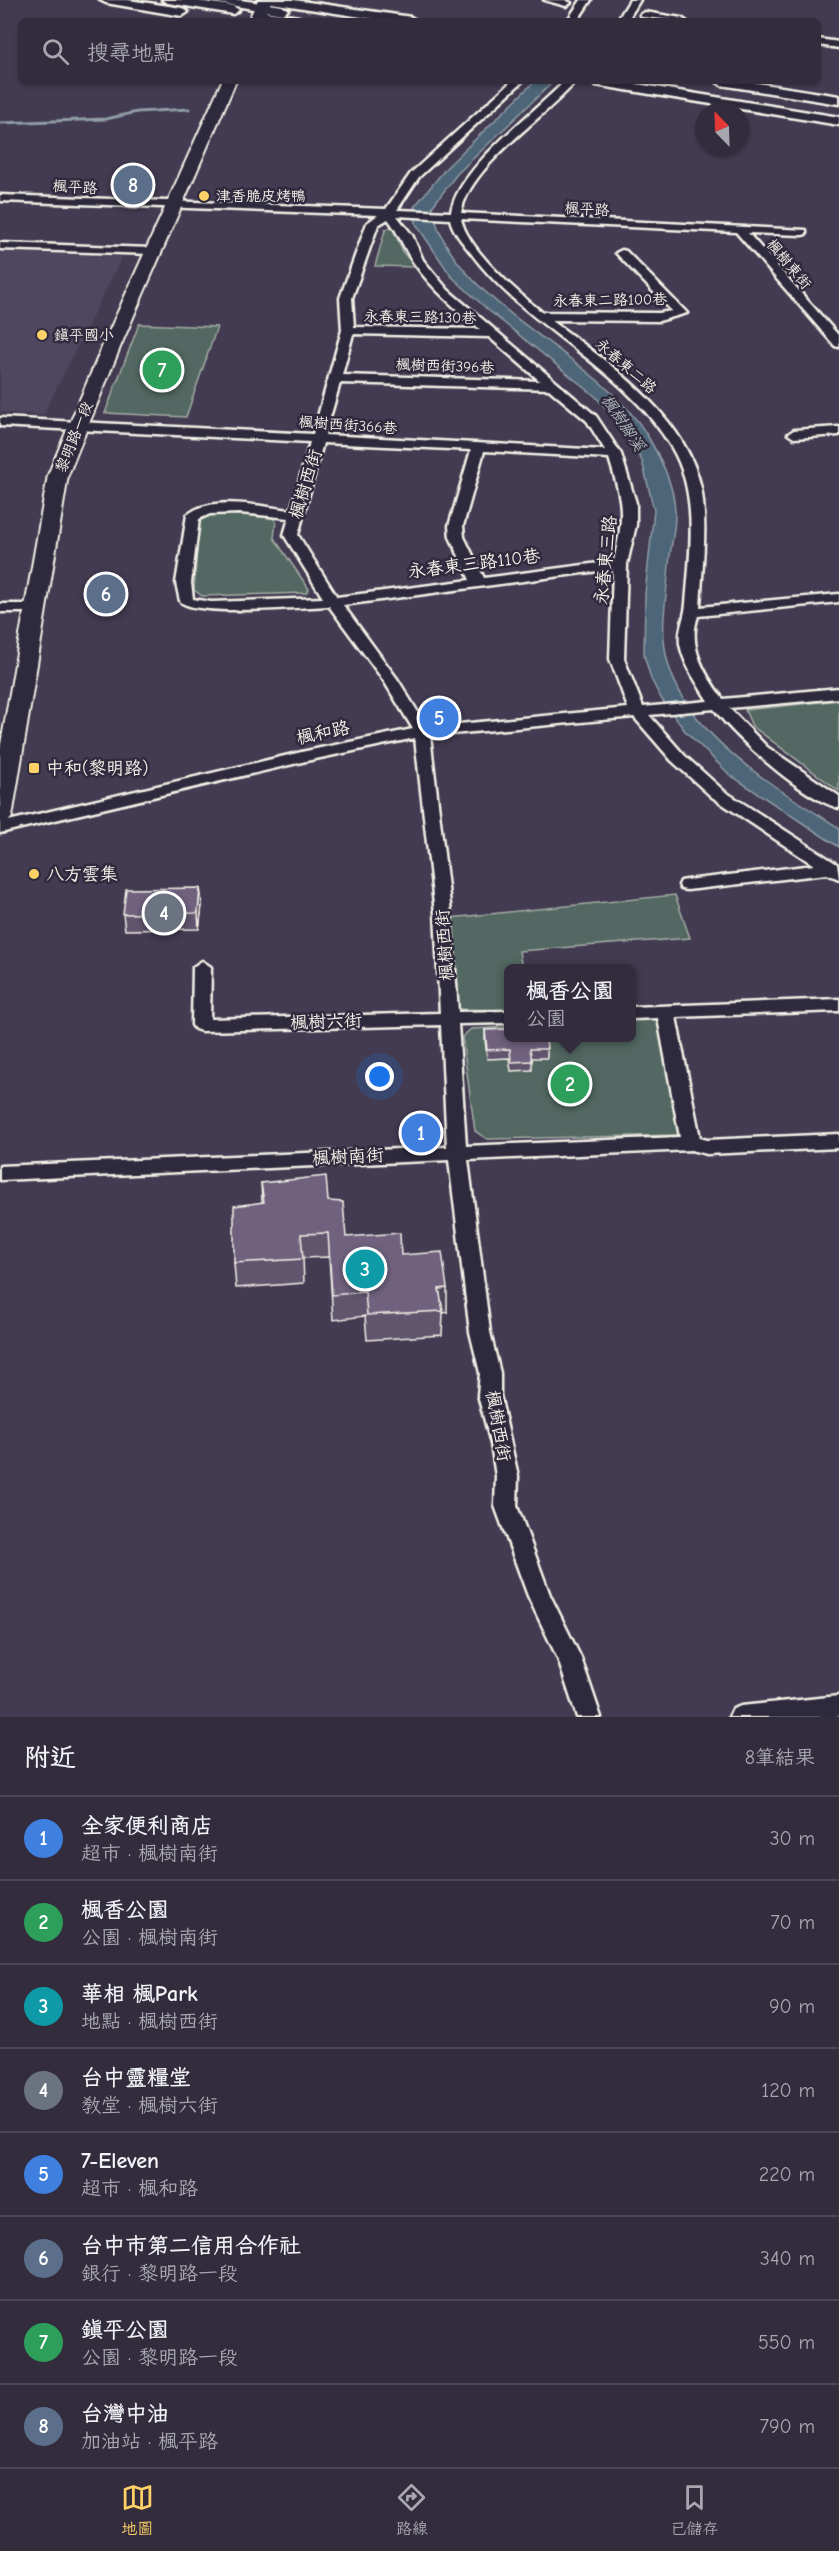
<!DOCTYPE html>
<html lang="zh-TW">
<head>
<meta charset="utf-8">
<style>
	:root { --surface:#322c3d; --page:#3d3848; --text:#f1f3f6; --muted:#a8a7b0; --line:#4d4857; --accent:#ffd166 }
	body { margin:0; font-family:"Comic Neue","LXGW WenKai TC",sans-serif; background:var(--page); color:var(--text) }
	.compass { position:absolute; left:695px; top:102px; width:54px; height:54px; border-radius:50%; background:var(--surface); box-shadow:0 2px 4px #0004; rotate:337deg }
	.you { position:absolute; left:380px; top:1077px; width:21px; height:21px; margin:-15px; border:4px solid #fff; border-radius:50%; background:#1a73e8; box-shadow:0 0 0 9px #1a73e833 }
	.badge { display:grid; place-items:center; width:39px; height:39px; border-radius:50%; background:var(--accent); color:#fff; font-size:20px; font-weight:700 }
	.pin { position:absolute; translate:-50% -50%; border:3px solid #fff; box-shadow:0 2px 6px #0006 }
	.popup { position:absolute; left:504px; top:964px; width:132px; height:78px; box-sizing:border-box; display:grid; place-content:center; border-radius:9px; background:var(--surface); filter:drop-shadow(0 2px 4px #0005); font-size:20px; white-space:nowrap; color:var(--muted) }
	.popup b { font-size:22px; color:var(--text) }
	.popup::after { content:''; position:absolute; left:50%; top:100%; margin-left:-12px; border:12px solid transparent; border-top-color:var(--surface) }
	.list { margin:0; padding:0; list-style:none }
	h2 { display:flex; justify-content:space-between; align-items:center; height:78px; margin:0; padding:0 24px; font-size:26px }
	h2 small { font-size:20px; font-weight:400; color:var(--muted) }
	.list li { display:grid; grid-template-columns:39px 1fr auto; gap:18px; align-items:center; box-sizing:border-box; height:84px; padding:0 24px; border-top:2px solid var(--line) }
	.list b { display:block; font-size:22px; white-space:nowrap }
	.list p { margin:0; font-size:20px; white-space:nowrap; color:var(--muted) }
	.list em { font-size:20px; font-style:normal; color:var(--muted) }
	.icon { flex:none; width:33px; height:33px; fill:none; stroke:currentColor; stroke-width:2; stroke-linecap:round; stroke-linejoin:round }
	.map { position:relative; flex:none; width:839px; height:1717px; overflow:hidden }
	.search { position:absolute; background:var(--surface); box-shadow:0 2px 4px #0004; left:18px; right:18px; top:18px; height:66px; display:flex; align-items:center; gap:15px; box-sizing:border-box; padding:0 21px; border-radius:9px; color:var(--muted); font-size:22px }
	.sheet { height:750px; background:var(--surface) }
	nav { display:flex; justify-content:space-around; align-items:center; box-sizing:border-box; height:84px; border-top:2px solid var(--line); background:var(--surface); font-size:16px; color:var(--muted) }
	nav a { display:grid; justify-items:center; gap:3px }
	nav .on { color:var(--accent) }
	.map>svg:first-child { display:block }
</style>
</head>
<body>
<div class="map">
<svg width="839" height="1717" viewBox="0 0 839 1717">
	<rect width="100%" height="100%" fill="#423b51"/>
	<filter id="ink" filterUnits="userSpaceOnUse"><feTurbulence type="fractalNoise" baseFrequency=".0167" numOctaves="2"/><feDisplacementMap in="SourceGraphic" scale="12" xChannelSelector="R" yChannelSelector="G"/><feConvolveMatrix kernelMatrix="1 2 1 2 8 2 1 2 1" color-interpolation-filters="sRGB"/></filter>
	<g filter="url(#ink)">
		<!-- built -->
		<path fill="#50475f" d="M0 251 122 257 43 415 0 412Z"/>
		<!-- green -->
		<path fill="#536862" stroke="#a4aca5" stroke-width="1.5" d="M392 226 403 252 415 267 375 266 385 230Z
			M139 324 217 327 186 417 105 413Z
			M206 513 269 516 276 521 274 538 309 589 306 593 202 596 194 590 199 520Z
			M839 700V791L752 726 745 710Z
			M675 895 690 938 519 951 522 968H508V1010L457 1009 450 918Z
			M660 1018 680 1135 487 1139 475 1131 462 1037 471 1029 508 1027V1038H632V1020Z"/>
		<!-- water -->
		<path fill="#4e6578" stroke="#909da5" stroke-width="1.5" d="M535 81H554L457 174 432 207C450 305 596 351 647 435 660 457 674 484 675 511 676 529 670 547 669 565 667 595 660 625 666 655 683 736 776 787 839 828V847L730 775 685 731 661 698 651 679 644 655 645 594 654 510 642 461 623 428 595 396 488 310 451 276 416 224 414 207 447 167Z"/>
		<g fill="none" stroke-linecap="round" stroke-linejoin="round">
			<!-- stream -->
			<path stroke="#909da5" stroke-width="3" d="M0 123 106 119 137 112 189 109"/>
			<!-- minor casing -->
			<g stroke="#f4f1e8" stroke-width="5">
				<path id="minor" d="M544 0H565L571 3 566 6Z
					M581 0H591L577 21H567Z
					M630 0H640L627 21H617Z
					M645 12 681 18 686 21 642 17 640 15Z
					M818 39 839 42V48L818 45Z
					M512 81H523L419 177 397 210 451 212C458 168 534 113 565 81H576C546 118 469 165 461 213L806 230V234L802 235 748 233 839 336V347L835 346 736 232 461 219C468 250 518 293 542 312L659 313 672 311 618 255 616 253 622 250 626 251 687 313 659 321 551 320C607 362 686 415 701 488 708 523 702 571 700 607L839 594V602L698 616C687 646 705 675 723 699L839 688V698L729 708 767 747 839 796V808C803 799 737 739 714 709L649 715 684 755 724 791 837 864 839 879 827 874 687 890 681 889 679 885 681 881 687 880 814 865 712 797 672 761 634 717 430 736 451 913 458 1012 508 1011V1023L458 1024 466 1146 680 1137 658 1018 632 1019V1007L839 999V1011L676 1017 700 1138 707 1140 839 1134V1148L707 1154 691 1150 468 1160 490 1332 500 1373V1395L518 1476 517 1506 550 1595 581 1658 601 1717H577L558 1659 528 1596 495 1506 496 1476 491 1444 478 1395 480 1373 470 1332 449 1160 0 1180V1166L447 1147 441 1025 201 1031 195 1029 192 1025 193 967 202 961 211 967 210 1019 440 1013 435 913 415 738 306 761 0 833V823L306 751 413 729 384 681 329 606C303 607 194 617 180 601L176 583 187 515C213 494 261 507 291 510L310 442 0 426V418L313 434 342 330 340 298 367 223 378 215 0 201V195L386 209 411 173ZM397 216 450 219C453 232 463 243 471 253 527 329 623 365 672 448 699 494 690 553 686 604 685 618 678 629 680 644 684 665 697 683 708 701L643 707 624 659 627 564 636 525V503L621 454 596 416 448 290 423 260 412 235ZM388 219C399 233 404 249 414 263 432 289 456 309 480 329L354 327 352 298 378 225ZM353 334 489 337 540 381 342 375ZM340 383 549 389 587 421 605 450 325 435ZM323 443 471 450 449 526 450 537 470 580 337 597 298 535ZM484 451 609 458C623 504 625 512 614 561L484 578 464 537 463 526ZM240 513 289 518 284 535 323 598 211 602 193 599 191 583 199 519 210 514ZM613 569 610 659 628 708 427 727 398 680 343 605Z
					M0 243 152 248 158 251 152 254 0 249Z
					M839 427V435L794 438 788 434 794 430Z
					M0 604H36L43 608 36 612H0Z
					M839 1696V1717H729L733 1709 741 1706Z"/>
			</g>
			<!-- tertiary casing -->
			<g stroke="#f4f1e8" stroke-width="5">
				<path id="tertiary" d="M100 0H128L182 8 188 12 182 16 106 3Z
					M162 0H191L233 6 239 10 233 14 168 3Z
					M212 0H240L282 6 288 10 282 14 218 3Z
					M265 0H294L411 17 417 21H387L271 3Z
					M266 12 299 17 305 21 262 18 260 16Z
					M589 81H618L839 117V125L595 85Z
					M715 81H744L839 96V104L721 85Z"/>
			</g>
			<!-- secondary casing -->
			<g stroke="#f4f1e8" stroke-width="4">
				<path id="secondary" d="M258 0H272L262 21H248Z
					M222 81H236L121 345 68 475 12 817 8 822 0 824V750L48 475 103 345Z"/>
			</g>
			<!-- minor -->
			<use href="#minor" fill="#2f2a3d" fill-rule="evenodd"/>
			<!-- tertiary -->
			<use href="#tertiary" fill="#2f2a3d" fill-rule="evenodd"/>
			<!-- secondary -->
			<use href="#secondary" fill="#2f2a3d" fill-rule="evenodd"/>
		</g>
		<!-- wall -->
		<path fill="#60546d" stroke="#f4f1e8" stroke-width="1.5" d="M200 888 202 905 199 929 125 930 123 914Z
			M485 1030 547 1049V1058H532V1070L511 1071 509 1058 487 1059 485 1039Z
			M261 1183 328 1201 346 1237 401 1255 447 1312 443 1313 442 1335 367 1340 365 1316 333 1320 329 1257 303 1258 304 1283 236 1288 234 1263 262 1203Z"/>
		<!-- shaded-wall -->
		<path fill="#4e4559" stroke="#f4f1e8" stroke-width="1.5" d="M200 888 202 905 199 929 198 913Z
			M447 1288V1312L443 1313 439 1289Z"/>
		<!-- building -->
		<path fill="#70627f" stroke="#f4f1e8" stroke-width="1.5" d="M200 888 198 913 123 914 126 889Z
			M508 1029V1038H546L547 1049H530L532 1061 511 1062 510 1049 487 1050 485 1030Z
			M326 1176 328 1201 343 1202 346 1237 400 1233 401 1255 442 1252 447 1288 439 1289 443 1311 367 1315 365 1292 332 1295 328 1233 301 1234 303 1259 234 1263V1206L264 1202 261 1183Z"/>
	</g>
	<!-- markers -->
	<g fill="#ffd166" stroke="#2f2a3d" stroke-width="2">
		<circle cx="204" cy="196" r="6"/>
		<circle cx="42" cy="335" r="6"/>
		<rect x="28" y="762" width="12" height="12" rx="3"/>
		<circle cx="34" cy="874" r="6"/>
	</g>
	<g text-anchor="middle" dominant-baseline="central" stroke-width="5" stroke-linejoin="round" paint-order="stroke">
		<!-- far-street labels -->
		<g font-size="15" fill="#f4f1e8" stroke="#2f2a3d">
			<text transform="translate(75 187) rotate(3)">楓平路</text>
			<text transform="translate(587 209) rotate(3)">楓平路</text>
			<text transform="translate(789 264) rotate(50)">楓樹東街</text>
			<text transform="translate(610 300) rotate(-1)">永春東二路100巷</text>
			<text transform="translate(420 317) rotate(1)">永春東三路130巷</text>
			<text transform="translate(445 366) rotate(2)">楓樹西街396巷</text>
			<text transform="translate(626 366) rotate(41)">永春東二路</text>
			<text transform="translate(348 425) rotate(4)">楓樹西街366巷</text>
			<text transform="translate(74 437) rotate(-68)">黎明路一段</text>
		</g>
		<!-- far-poi labels -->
		<g font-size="15" fill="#f4f1e8" stroke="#2f2a3d" text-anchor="start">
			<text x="216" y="196">津香脆皮烤鴨</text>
			<text x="54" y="335">鎮平國小</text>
		</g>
		<!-- far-water labels -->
		<g font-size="16" font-style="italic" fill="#b2b9bb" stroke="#2f2a3d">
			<text transform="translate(623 423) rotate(56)">楓樹腳溪</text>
		</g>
		<!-- street labels -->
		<g font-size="18" fill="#f4f1e8" stroke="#2f2a3d">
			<text transform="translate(306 484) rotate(-73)">楓樹西街</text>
			<text transform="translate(606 560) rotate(-84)">永春東三路</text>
			<text transform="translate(474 564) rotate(-7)">永春東三路110巷</text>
			<text transform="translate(323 733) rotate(-12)">楓和路</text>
			<text transform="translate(445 945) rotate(-94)">楓樹西街</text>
			<text transform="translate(326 1022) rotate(-2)">楓樹六街</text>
			<text transform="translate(348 1157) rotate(-3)">楓樹南街</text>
			<text transform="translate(498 1426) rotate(80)">楓樹西街</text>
		</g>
		<!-- poi labels -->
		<g font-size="18" fill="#f4f1e8" stroke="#2f2a3d" text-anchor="start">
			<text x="46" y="768">中和(黎明路)</text>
			<text x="46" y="874">八方雲集</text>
		</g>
	</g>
</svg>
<svg class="compass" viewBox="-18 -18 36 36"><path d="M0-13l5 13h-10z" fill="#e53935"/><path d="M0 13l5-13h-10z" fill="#a8a7b0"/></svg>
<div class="you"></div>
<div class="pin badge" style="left:421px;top:1133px;background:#3f7fe0">1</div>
<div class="pin badge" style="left:570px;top:1084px;background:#2e9e5b">2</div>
<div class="popup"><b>楓香公園</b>公園</div>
<div class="pin badge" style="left:365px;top:1269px;background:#0f9aa8">3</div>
<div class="pin badge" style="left:164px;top:913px;background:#6b7280">4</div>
<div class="pin badge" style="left:439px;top:718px;background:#3f7fe0">5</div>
<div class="pin badge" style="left:106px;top:594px;background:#5c6f8a">6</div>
<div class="pin badge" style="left:162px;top:370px;background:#2e9e5b">7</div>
<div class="pin badge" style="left:133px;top:185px;background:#5c6f8a">8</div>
<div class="search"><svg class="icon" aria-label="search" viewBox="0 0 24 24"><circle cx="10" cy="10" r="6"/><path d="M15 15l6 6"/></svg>搜尋地點</div>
</div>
<section class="sheet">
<h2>附近<small>8筆結果</small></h2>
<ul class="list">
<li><span class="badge" style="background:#3f7fe0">1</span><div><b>全家便利商店</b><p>超市 · 楓樹南街</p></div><em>30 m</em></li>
<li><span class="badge" style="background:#2e9e5b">2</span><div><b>楓香公園</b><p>公園 · 楓樹南街</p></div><em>70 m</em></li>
<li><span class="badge" style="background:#0f9aa8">3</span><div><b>華相 楓Park</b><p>地點 · 楓樹西街</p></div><em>90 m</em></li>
<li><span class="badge" style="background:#6b7280">4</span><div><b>台中靈糧堂</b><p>教堂 · 楓樹六街</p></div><em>120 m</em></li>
<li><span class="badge" style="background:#3f7fe0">5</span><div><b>7-Eleven</b><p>超市 · 楓和路</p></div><em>220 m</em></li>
<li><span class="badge" style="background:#5c6f8a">6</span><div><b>台中市第二信用合作社</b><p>銀行 · 黎明路一段</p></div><em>340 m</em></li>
<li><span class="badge" style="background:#2e9e5b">7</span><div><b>鎮平公園</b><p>公園 · 黎明路一段</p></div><em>550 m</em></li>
<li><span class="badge" style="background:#5c6f8a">8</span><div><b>台灣中油</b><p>加油站 · 楓平路</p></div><em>790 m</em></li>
</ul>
</section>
<nav>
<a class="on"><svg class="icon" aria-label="map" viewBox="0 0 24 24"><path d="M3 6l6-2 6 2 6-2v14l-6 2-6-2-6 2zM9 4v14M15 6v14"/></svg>地圖</a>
<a><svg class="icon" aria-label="directions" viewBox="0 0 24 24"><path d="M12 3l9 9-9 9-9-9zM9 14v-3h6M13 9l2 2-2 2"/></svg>路線</a>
<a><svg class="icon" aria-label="saved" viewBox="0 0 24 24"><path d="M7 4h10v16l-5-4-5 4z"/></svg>已儲存</a>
</nav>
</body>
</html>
